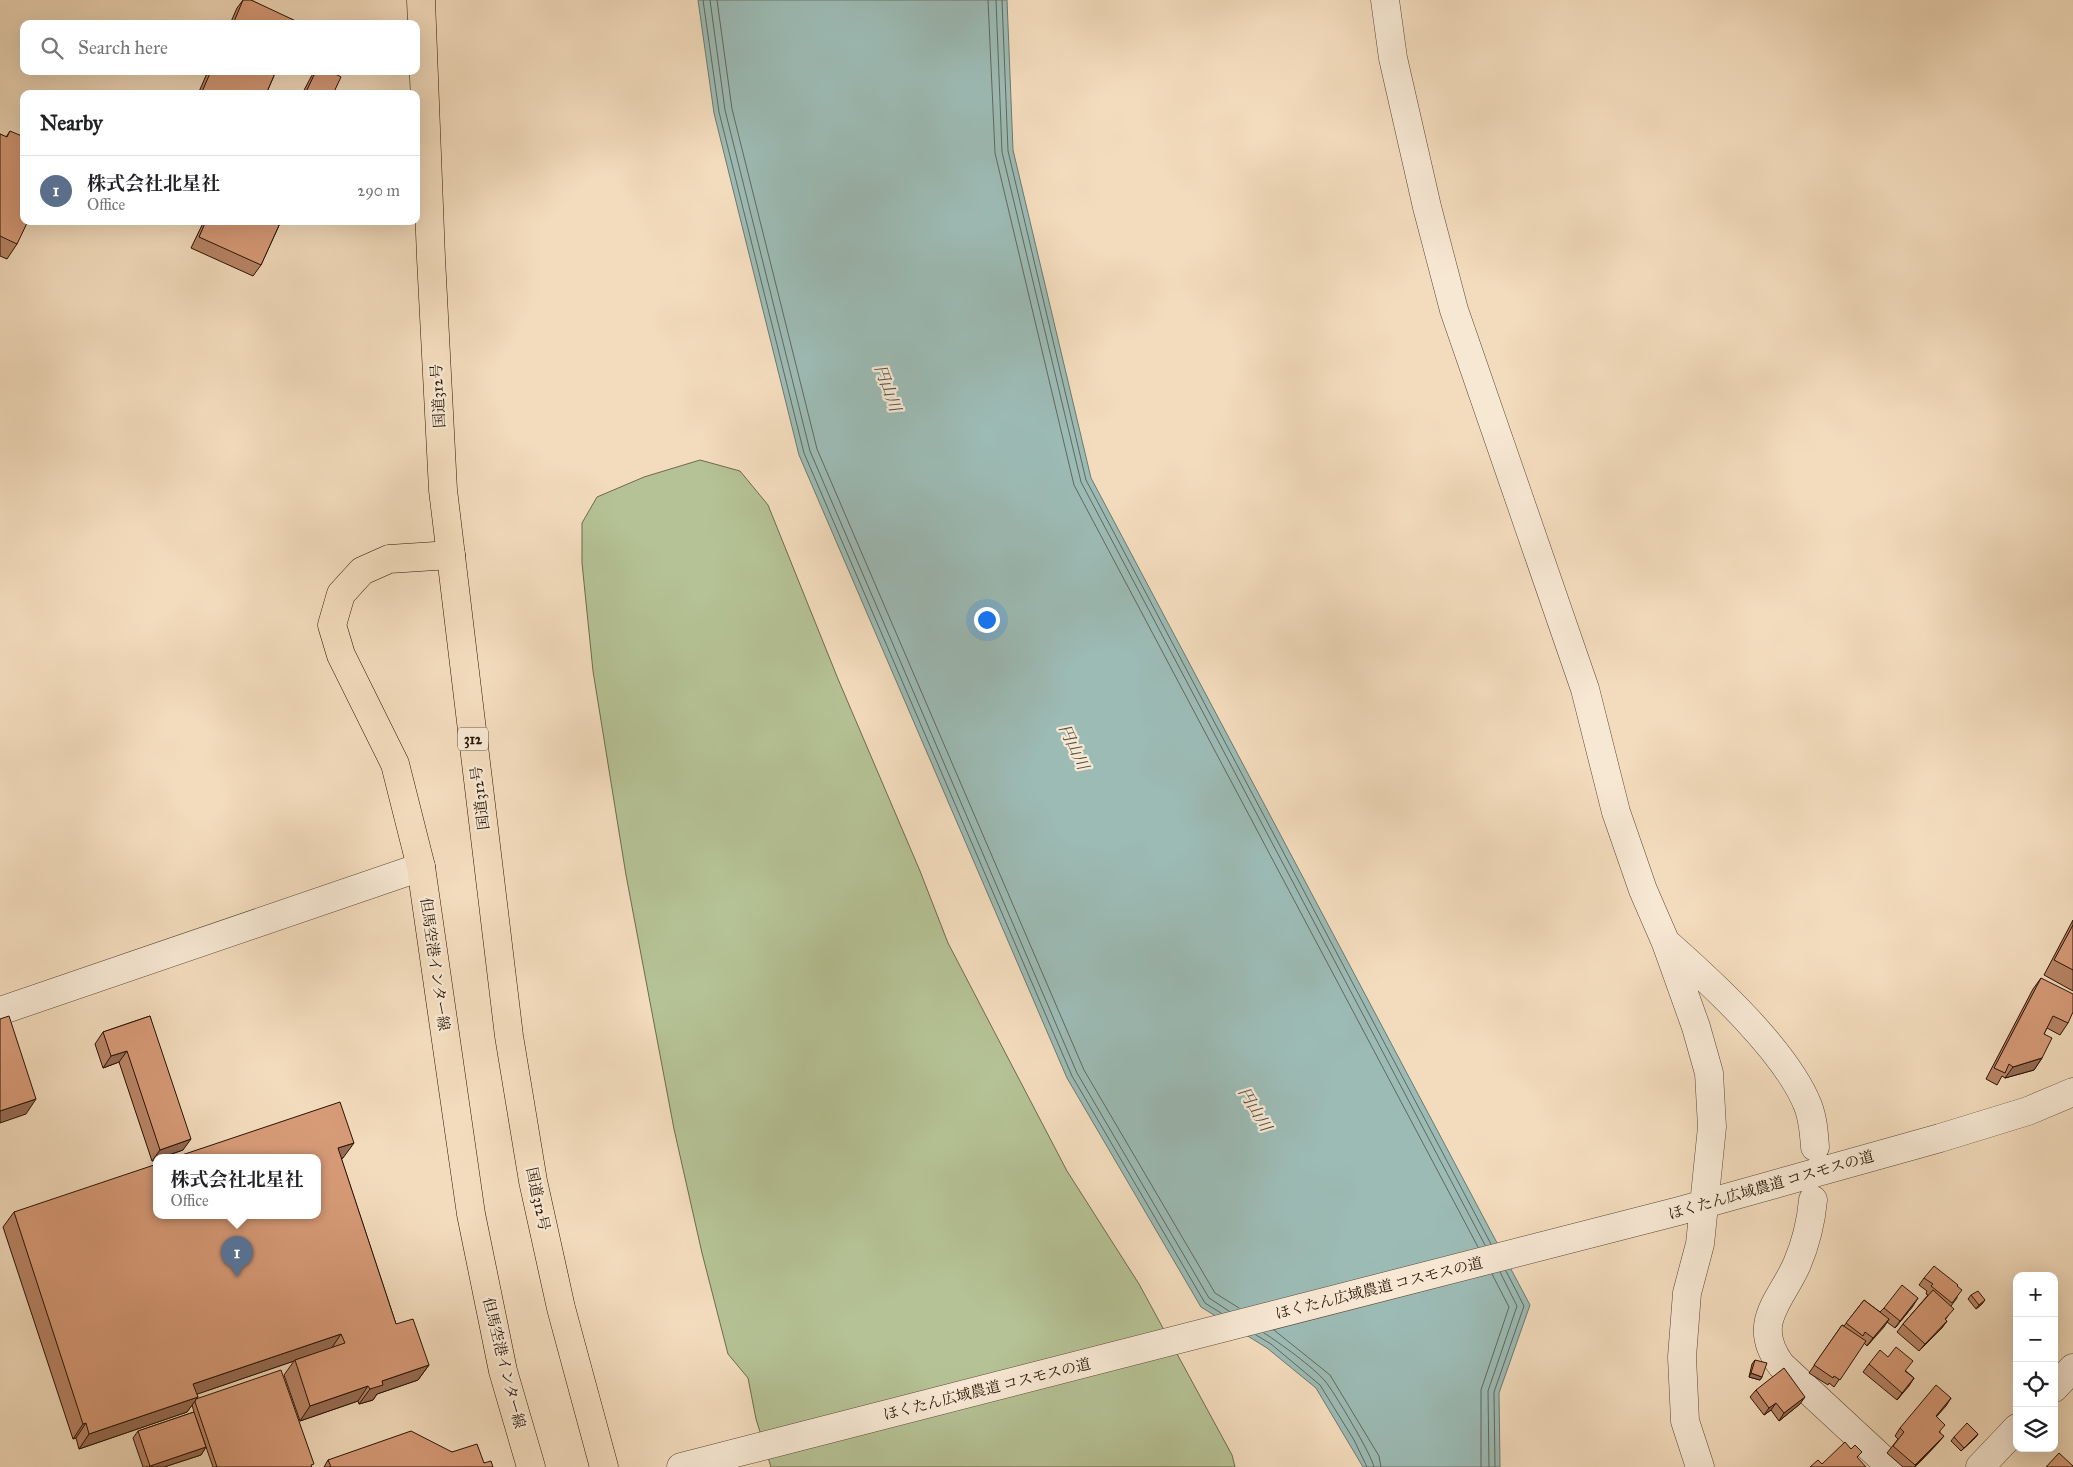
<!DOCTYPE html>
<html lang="en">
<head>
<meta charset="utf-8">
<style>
	:root { --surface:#fff; --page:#f2f2f2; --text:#202124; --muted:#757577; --line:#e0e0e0; --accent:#d93025 }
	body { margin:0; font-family:"IM FELL Great Primer","Noto Serif JP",serif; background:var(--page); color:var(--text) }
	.controls { position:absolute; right:15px; bottom:15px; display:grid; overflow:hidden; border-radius:10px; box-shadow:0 5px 20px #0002 }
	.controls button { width:45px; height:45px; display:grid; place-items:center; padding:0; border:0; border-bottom:1px solid var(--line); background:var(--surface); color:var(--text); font:25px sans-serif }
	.you { position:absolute; left:986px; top:619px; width:18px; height:18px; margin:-12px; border:4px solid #fff; border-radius:50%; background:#1a73e8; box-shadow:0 0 0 8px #1a73e833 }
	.badge { display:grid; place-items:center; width:32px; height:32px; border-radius:50%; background:var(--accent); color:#fff; font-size:16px; font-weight:700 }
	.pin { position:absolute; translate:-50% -41px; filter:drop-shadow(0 1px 2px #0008) }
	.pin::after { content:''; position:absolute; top:26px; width:18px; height:15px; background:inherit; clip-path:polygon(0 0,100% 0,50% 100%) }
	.popup { position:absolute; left:153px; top:1154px; width:168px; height:65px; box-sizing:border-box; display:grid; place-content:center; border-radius:10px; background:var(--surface); filter:drop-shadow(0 1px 4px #0005); font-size:16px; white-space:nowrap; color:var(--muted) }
	.popup b { font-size:19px; color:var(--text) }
	.popup::after { content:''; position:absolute; left:50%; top:100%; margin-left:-10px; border:10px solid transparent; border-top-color:var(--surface) }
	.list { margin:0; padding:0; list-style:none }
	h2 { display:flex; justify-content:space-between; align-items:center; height:65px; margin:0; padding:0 20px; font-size:21px }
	h2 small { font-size:16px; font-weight:400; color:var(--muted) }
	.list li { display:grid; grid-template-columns:32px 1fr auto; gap:15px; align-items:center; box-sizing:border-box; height:70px; padding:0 20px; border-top:1px solid var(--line) }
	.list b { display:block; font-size:19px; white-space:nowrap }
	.list p { margin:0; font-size:16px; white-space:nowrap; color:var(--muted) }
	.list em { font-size:16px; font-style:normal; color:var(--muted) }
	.icon { flex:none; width:28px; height:28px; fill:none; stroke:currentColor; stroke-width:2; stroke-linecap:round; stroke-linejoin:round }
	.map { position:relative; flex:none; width:2073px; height:1467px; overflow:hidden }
	.search { position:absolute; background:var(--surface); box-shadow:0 5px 20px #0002; left:20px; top:20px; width:400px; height:55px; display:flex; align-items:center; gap:12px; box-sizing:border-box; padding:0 18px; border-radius:10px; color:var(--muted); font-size:19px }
	.panel { position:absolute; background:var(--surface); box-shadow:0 5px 20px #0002; left:20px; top:90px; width:400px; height:135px; border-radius:10px }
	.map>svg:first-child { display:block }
</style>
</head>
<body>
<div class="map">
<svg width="2073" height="1467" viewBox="0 0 2073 1467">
	<rect width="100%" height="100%" fill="#f3dcbd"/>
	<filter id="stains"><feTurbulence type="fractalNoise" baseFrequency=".004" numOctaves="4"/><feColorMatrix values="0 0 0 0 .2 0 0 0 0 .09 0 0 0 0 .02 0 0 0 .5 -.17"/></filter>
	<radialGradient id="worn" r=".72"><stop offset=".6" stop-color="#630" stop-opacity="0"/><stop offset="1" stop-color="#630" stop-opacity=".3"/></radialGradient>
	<!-- green -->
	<path fill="#b5c295" stroke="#6e6a4c" d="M700 460 740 471 768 505 838 679 920 871 948 943 1067 1171 1139 1284 1232 1455 1235 1467H771L756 1419 748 1378 728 1354 702 1253 674 1129 626 875 593 671 582 563V523L597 497 644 477Z"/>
	<!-- water -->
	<path fill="#9cbbb5" stroke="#6e786e" d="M698 0H1007L1013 150 1091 478 1530 1305 1499 1393 1500 1467H1363L1316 1388 1267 1348 1201 1307 1067 1078 799 455 714 113Z"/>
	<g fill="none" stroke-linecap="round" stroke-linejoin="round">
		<!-- shore -->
		<path stroke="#62675c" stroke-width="1" d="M703 0 719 112 804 453 1072 1076 1205 1303 1221 1313
			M710 0 725 110 810 451 1077 1073 1209 1298 1229 1311
			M717 0 732 109 817 449 1084 1070 1215 1293 1239 1308
			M988 0 995 153 1074 485 1478 1247
			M996 0 1002 152 1081 482 1485 1245
			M1002 0 1008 151 1086 480 1491 1244
			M1274 1330 1330 1375 1379 1456 1381 1467
			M1264 1333C1280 1343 1313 1367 1325 1381 1333 1390 1373 1457 1374 1467
			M1256 1335 1271 1344 1320 1385 1354 1440 1367 1467
			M1481 1467V1390L1509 1307 1492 1274
			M1489 1467 1488 1391 1517 1306 1500 1272
			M1495 1467 1494 1392 1524 1306 1506 1271"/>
		<!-- minor casing -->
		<g stroke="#5b4532" stroke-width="29">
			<path id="minor" d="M1385 0 1393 58 1427 207 1454 310 1585 689 1616 812 1643 890 1666 943 1696 1027 1709 1073 1712 1127 1700 1244 1687 1293 1682 1357 1685 1421 1700 1467
				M1669 945C1713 984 1787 1052 1808 1106 1813 1119 1814 1133 1815 1147
				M0 1011 421 867
				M1813 1200C1811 1222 1806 1243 1797 1264 1781 1301 1750 1323 1781 1365L1891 1467
				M2054 1388 2073 1368
				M681 1467 1679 1211 1940 1138 2028 1111 2073 1092
				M1980 1467 2017 1428"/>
		</g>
		<!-- major casing -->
		<g stroke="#281304" stroke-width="29">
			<path id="major" d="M451 555 389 559 362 571 341 594 332 625 341 655 395 764 421 867 471 1214 503 1371 531 1467"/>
		</g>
		<!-- highway casing -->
		<g stroke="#281304" stroke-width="29">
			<path id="highway" d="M421 0 431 258 443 490 509 1036 533 1181 561 1308 604 1467"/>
		</g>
		<!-- minor -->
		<use href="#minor" stroke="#f7e8d4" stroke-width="28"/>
		<!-- major -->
		<use href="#major" stroke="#f3dcbd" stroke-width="28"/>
		<!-- highway -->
		<use href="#highway" stroke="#f3dcbd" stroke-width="28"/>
	</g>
	<!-- wall -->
	<path fill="#b98567" stroke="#281304" d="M243 0H251L297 24H230L237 8Z
		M208 71H276L266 94H198Z
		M315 71H330L333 94H302L311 77Z
		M10 131 17 244 7 259 0 256V134L6 137Z
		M204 221H281L261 265 253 276 191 248Z
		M2073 920V991L2044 975Z
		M2041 978 2068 1023 2060 1035 2047 1028 2044 1034 2042 1058 2034 1070 2005 1078 2002 1076 1997 1085 1986 1079 2033 989Z
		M150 1016 183 1150 152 1161 119 1062 103 1068 95 1044 103 1032Z
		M317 1158H343H341L396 1324 429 1365 418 1380 377 1394 373 1400 359 1404 358 1401 300 1421 284 1375 294 1361 197 1394 198 1397 196 1399 312 1467H213L195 1416 206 1447 201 1455 164 1467H143L133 1438 138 1431 194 1412 192 1405 187 1412 79 1449 76 1438 73 1439 3 1227 14 1212Z
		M1924 1278 1957 1286V1298L1951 1306 1948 1316 1945 1320 1947 1321 1941 1329 1919 1351 1897 1332 1903 1324 1928 1295 1926 1294 1927 1291 1919 1285Z
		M1971 1295 1982 1304 1976 1309 1968 1299Z
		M1864 1300 1880 1312 1884 1308 1913 1306 1895 1328 1887 1322 1867 1346 1864 1343 1834 1387 1829 1383 1828 1385 1809 1373 1842 1325 1844 1326Z
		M1755 1360 1762 1377 1760 1380 1749 1377 1752 1364Z
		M1869 1364 1906 1371 1914 1378 1897 1400 1863 1372Z
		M1756 1390 1800 1404 1779 1421 1771 1410 1764 1415 1750 1397Z
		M1951 1398 1936 1417 1940 1432 1938 1443 1915 1467H1903L1887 1453 1898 1439 1895 1436 1900 1428Z
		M1978 1434 1975 1438 1961 1451 1951 1441 1954 1437Z
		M452 1452 484 1463 493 1467H324L328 1460Z"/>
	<!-- shaded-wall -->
	<path fill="#966c54" stroke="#281304" d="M127 1051 119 1062 103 1068 111 1056Z
		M2042 1058 2034 1070 2005 1078 2013 1067Z
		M36 1099 26 1114 0 1123V1111Z
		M191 1139 183 1150 160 1158H157V1159L152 1161 160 1150Z
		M354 1143 343 1158 327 1163 338 1148Z
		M1918 1298 1913 1306 1895 1328 1900 1321Z
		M1985 1300 1982 1304 1976 1309 1979 1305Z
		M1889 1319 1884 1327 1867 1346 1873 1338Z
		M1947 1321 1941 1329 1919 1351 1925 1344Z
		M341 1334 331 1349 295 1360 294 1361 183 1399 193 1384Z
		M429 1365 418 1380 377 1394 373 1400 359 1404 370 1389 382 1381Z
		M1751 1373 1762 1377 1760 1380 1749 1377Z
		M1914 1378 1909 1386 1897 1400 1902 1393Z
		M368 1386 358 1401 300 1421 310 1406Z
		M198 1397 187 1412 79 1449 89 1434Z
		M1805 1397 1800 1404 1779 1421 1784 1413Z
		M1951 1398 1946 1406 1930 1424 1936 1416Z
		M1776 1403 1771 1410 1764 1415 1769 1408Z
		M86 1423 76 1438 73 1439 83 1424Z
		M1978 1434 1975 1438 1961 1451Z
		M1944 1436 1938 1443 1915 1467H1914Z
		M206 1447 201 1455 164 1467H149L150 1466Z"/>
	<!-- building -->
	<path fill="#d79b78" stroke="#281304" d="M243 0H251L298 22 297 24H233Z
		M211 71H276L266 94H201Z
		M316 71H330L341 77 333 94H305Z
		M10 131 24 137V221H28L17 244 0 236V134L7 137Z
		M206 221H281L261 265 199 237Z
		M2073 925V970L2054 960Z
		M2041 978 2073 994V1012L2068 1023 2053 1016 2044 1034 2052 1038 2042 1058 2013 1067 2009 1064 2005 1073 1994 1068Z
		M9 1016 36 1099 0 1111V1019Z
		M150 1016 191 1139 160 1150 127 1051 111 1056 103 1032Z
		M340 1102 354 1143 338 1148 396 1324 413 1319 429 1365 382 1381 383 1385 370 1389 368 1386 310 1406 295 1360 345 1343 341 1334 193 1384 198 1397 89 1434 86 1423 83 1424 14 1212 157 1164V1216H317V1158H173Z
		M1934 1266 1958 1285 1957 1286 1962 1290 1952 1303 1931 1286 1933 1284 1924 1278Z
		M1902 1285 1918 1298 1900 1321 1884 1308Z
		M1933 1290 1954 1309 1945 1319 1947 1321 1925 1344 1903 1324Z
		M1978 1291 1985 1300 1979 1305 1971 1295Z
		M1864 1300 1889 1319 1873 1338 1865 1332 1863 1336 1846 1323Z
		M1842 1325 1866 1341 1840 1380 1834 1376 1833 1378 1814 1365Z
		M1896 1347 1913 1361 1905 1371 1914 1378 1902 1393 1869 1364 1880 1350 1888 1357Z
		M1755 1360 1767 1363 1762 1377 1751 1373Z
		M1784 1368 1805 1397 1784 1413 1776 1403 1769 1408 1756 1390Z
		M281 1370 314 1464 311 1465 312 1467H217L195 1402 196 1399Z
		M1936 1385 1951 1398 1936 1416 1945 1425 1939 1432 1944 1436 1915 1465 1893 1446 1904 1432 1900 1428Z
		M194 1412 206 1447 150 1466 138 1431Z
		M1967 1423 1978 1434 1964 1448 1954 1437Z
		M411 1431 452 1452 477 1444 484 1463 491 1461 493 1467H331L328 1460Z
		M1845 1442 1851 1449 1855 1445 1862 1452 1857 1457 1866 1467H1810L1818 1460 1822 1464Z
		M2059 1453 2073 1466V1467H2046Z"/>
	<g text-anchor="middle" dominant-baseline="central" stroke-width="4.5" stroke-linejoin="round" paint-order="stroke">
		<!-- shield labels -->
		<rect fill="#f7e8d4" stroke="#665342" stroke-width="1" x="458" y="727.5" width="30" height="23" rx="4"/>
		<g font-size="14" font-weight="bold" fill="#281304">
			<text x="473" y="739">312</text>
		</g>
		<!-- street labels -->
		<g font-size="15" fill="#281304" stroke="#f7e8d4">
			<text transform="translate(438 396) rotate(-93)">国道312号</text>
			<text transform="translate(480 798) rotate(-97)">国道312号</text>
			<text transform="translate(435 964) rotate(82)">但馬空港インター線</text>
			<text transform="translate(1771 1185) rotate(-16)">ほくたん広域農道 コスモスの道</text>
			<text transform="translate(538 1199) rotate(78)">国道312号</text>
			<text transform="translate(1379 1288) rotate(-14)">ほくたん広域農道 コスモスの道</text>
			<text transform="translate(504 1363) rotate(76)">但馬空港インター線</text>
			<text transform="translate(987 1389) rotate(-14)">ほくたん広域農道 コスモスの道</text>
		</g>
		<!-- water labels -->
		<g font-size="16" font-style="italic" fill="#514e42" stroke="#f7e8d4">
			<text transform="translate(888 388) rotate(70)">円山川</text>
			<text transform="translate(1074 747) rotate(65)">円山川</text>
			<text transform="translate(1255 1109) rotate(59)">円山川</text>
		</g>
	</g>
	<rect width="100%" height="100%" filter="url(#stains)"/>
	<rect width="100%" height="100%" fill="url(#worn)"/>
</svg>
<div class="controls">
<button>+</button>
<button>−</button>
<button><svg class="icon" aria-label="locate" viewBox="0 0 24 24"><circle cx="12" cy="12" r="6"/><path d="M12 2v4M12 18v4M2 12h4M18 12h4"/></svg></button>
<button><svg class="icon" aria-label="layers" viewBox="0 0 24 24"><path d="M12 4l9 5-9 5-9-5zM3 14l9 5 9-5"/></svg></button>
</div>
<div class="you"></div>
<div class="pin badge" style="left:237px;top:1277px;background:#5c6f8a">1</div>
<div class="popup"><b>株式会社北星社</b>Office</div>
<div class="search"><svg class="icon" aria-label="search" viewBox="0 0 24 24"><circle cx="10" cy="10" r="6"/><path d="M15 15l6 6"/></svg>Search here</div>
<section class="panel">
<h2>Nearby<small></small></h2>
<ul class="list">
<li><span class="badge" style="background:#5c6f8a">1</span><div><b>株式会社北星社</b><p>Office</p></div><em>290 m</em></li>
</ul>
</section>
</div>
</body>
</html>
